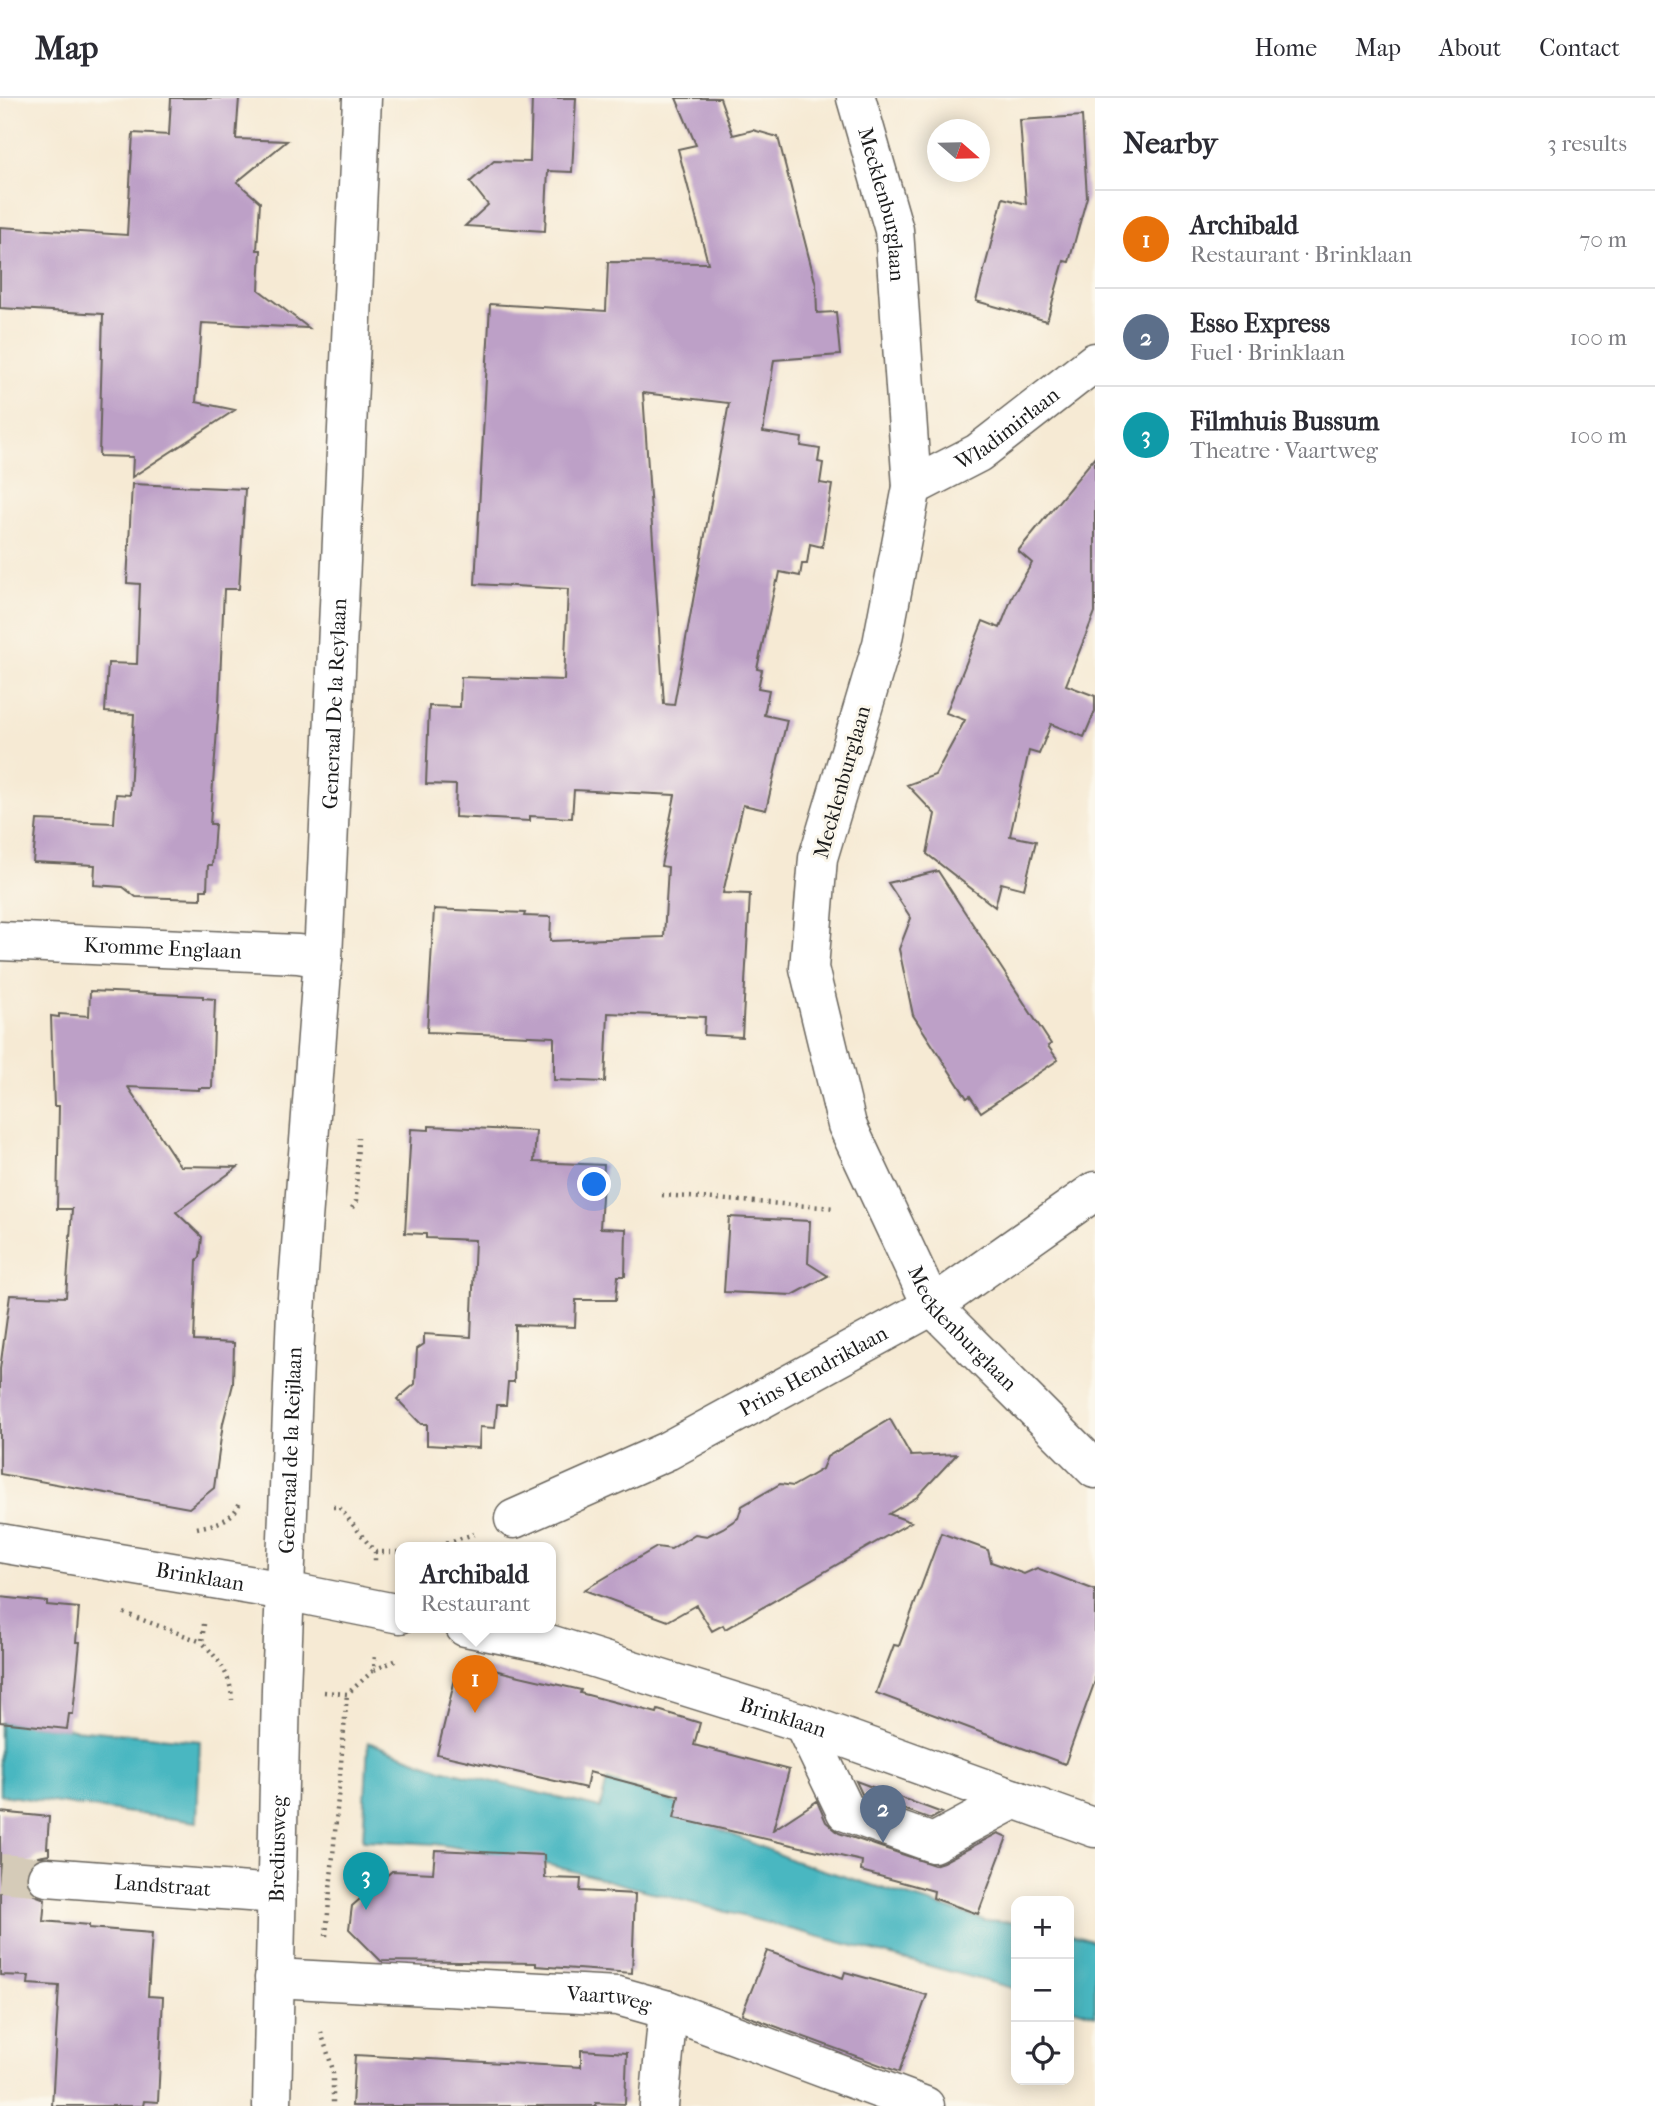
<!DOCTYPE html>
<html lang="en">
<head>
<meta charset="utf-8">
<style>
	:root { --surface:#fff; --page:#f7f7f7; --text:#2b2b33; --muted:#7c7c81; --line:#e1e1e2; --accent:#111827 }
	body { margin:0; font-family:"IM FELL French Canon",serif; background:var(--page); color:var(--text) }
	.controls { position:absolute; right:21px; bottom:21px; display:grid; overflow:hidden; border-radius:14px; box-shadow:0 4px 18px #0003 }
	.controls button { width:63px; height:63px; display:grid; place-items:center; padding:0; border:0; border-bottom:2px solid var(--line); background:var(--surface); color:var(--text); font:35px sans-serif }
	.compass { position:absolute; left:927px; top:21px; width:63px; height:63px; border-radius:50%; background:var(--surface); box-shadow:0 4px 18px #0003; rotate:110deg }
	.you { position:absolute; left:595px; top:1087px; width:24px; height:24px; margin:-18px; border:5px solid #fff; border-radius:50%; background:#1a73e8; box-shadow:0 0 0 10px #1a73e833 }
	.badge { display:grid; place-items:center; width:46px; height:46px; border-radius:50%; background:var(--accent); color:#fff; font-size:23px; font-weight:700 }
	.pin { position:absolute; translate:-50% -58px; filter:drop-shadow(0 2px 4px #0008) }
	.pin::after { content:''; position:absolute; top:37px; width:24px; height:21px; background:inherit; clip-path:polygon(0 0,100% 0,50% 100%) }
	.popup { position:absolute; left:395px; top:1444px; width:161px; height:91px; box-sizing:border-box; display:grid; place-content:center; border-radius:14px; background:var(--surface); filter:drop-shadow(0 2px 5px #0005); font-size:23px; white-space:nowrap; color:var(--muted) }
	.popup b { font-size:26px; color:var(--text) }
	.popup::after { content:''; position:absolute; left:50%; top:100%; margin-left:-14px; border:14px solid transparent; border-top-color:var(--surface) }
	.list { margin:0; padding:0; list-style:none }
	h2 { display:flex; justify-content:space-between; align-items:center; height:91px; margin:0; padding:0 28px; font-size:30px }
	h2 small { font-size:23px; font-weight:400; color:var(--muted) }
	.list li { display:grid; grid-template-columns:46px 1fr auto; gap:21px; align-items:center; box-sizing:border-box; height:98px; padding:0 28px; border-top:2px solid var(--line) }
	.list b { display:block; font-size:26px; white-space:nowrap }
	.list p { margin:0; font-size:23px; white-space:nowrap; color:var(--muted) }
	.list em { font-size:23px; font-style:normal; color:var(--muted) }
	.icon { flex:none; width:38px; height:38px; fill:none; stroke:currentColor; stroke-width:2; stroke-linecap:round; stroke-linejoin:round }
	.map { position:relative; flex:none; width:1095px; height:2008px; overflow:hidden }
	header { display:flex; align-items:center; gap:42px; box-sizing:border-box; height:98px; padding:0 35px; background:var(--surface); border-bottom:2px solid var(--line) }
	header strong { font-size:33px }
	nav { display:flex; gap:38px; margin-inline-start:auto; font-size:24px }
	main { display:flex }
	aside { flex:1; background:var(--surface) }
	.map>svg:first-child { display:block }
</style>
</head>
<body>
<header>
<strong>Map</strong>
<nav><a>Home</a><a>Map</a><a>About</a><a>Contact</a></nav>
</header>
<main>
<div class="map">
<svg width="1095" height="2008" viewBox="0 0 1095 2008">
	<rect width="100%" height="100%" fill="#fbf7ec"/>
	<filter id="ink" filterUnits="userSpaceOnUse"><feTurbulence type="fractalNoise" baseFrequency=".0143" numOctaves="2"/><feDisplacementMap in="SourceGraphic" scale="14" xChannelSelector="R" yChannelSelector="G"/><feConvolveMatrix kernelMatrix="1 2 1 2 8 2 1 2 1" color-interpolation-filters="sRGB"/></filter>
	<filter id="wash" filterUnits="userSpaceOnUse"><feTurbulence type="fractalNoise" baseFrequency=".00686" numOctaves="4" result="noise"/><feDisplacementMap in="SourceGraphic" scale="28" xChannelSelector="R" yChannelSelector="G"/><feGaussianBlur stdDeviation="1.57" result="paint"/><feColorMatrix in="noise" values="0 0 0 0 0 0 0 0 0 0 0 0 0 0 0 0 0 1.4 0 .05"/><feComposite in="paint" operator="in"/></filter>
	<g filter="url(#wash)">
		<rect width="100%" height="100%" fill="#f6ead4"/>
		<!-- water -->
		<path fill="#48b7c1" stroke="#326a6e" stroke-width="2" d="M0 1624 200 1643 197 1724 0 1697Z
			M368 1644 441 1671 600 1710 607 1682 676 1705 689 1718 794 1763 985 1822 1016 1824V1891L527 1761 435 1746 363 1742Z
			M1069 1835 1095 1843V1917L1069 1909Z"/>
		<g id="blocks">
			<!-- building -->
			<path fill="#bda0c7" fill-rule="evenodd" d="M171 0H239L236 41 287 43 237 84 260 104 257 152H261L259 192 309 230 202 225 196 304 235 312 132 379 133 359 99 358 103 216 0 210V129L127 137 133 35 169 37Z
				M532 0H576L572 74 548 73 545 133 465 128 488 107 470 84 494 63 530 64Z
				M676 0H720L733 37 753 32 778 39 816 187 817 215 836 214 840 257 774 262 763 334 802 340 801 348 820 351 818 364 823 365 820 385 832 387 822 449 810 446 807 466H802L800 478 780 474 778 484 776 483 757 571 762 572 758 590 769 592 764 617 787 622 766 712 743 707 723 795 750 796 742 939 704 937 705 919 608 915 605 984 554 982V939L427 934 434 811 525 815 524 818 551 819 550 843 664 839 668 769 661 768 675 697 574 692 572 720 530 718V723L455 719 456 687 426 686 429 608 460 609 461 579 564 582 568 491 475 486 490 206 606 213 608 164 708 165 678 51 696 47ZM643 295 729 305 674 607 664 606Z
				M1082 18 1087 99 1069 164 1064 163 1047 223 976 203 1003 100 1026 106 1020 22Z
				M1095 359V514L1066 587 1095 598V613L1084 639 1051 626 1039 656 1029 653 1010 738 1036 743 1024 791 1001 785 995 809 927 756 935 716 907 687 935 677 965 622 946 615 983 523 1000 530 1013 497 1032 465 1018 453Z
				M132 386 245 391 239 491H224L219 605 210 726H215L212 767H208L207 792H201V801L136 799 123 789 94 787 95 767 33 764 37 722 114 725 116 696 130 697 134 616 105 614 108 565 137 566 140 486 127 485Z
				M938 773 1051 946 1048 948 1058 962 981 1014 970 998 967 1000 913 917 899 851 911 820 888 785Z
				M90 893 203 898V900L215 901 212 990H199V992L128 989 180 1068 238 1069 176 1114 202 1139 200 1159 197 1162 194 1243 234 1245 233 1286 223 1325 214 1390 189 1410 0 1376V1271L10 1197 66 1199 72 1111H57L59 1008H54L51 918 59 919V916L89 918Z
				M429 1028 536 1033 534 1064 604 1067 600 1130 626 1131 625 1178H618L616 1202H576L575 1229 515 1227 514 1284H508L506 1307H497L495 1330 480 1329 479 1350 427 1347V1326H421L397 1301 415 1286 417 1251 424 1246V1236L471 1239 475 1142 426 1140V1136L405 1135 411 1031 429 1032Z
				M729 1119 810 1123 808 1165 828 1178 793 1197 724 1194Z
				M890 1321 911 1358 957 1356 917 1399 889 1416 911 1424 725 1531 723 1527 712 1533 696 1507 668 1523 584 1492 657 1449 671 1451 695 1436 707 1438 723 1430 738 1420 742 1408 780 1386 793 1388 807 1380 822 1371 827 1359Z
				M941 1435 988 1452 991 1464 1024 1476 1037 1470 1095 1492V1583L1065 1666 876 1595 894 1547 899 1548Z
				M0 1499 47 1504V1507L79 1510 76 1544H80L73 1616H69L67 1631 0 1624Z
				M459 1564 581 1592 580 1595 657 1615 658 1612 700 1625 694 1647 789 1672 773 1732 817 1703 826 1724 839 1735 934 1767 943 1764 998 1735 1007 1739 978 1816 933 1800 934 1793 861 1773 862 1763 674 1720 679 1698 589 1674 586 1690 437 1656Z
				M856 1683 942 1715 931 1721 862 1696Z
				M0 1714 49 1719 47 1750H49V1757L38 1759 29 1766 25 1778 28 1789 34 1797 45 1801 43 1823 89 1827V1830L152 1835 148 1898 163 1899 158 2004 144 2003 143 2008H52L59 1888 28 1886 29 1878 0 1877Z
				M435 1752 544 1757 545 1780 581 1781 580 1793 635 1796 632 1875 536 1868V1865L381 1863 349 1831 352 1808 392 1773 433 1775Z
				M767 1853 843 1880 845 1874 927 1897 899 1974 742 1916Z
				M581 1952 627 1955 625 2006 596 2005V2008H352L355 1957 581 1969Z"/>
		</g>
	</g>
	<g filter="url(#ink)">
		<use href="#blocks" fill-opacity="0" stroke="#68645c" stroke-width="2"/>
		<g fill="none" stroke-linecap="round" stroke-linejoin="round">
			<!-- minor-tunnel -->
			<path stroke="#d5cbb8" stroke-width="38" stroke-dasharray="38 19" stroke-linecap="butt" d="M0 1775 47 1779"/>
			<!-- minor casing -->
			<g stroke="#68645c" stroke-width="41">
				<g id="minor">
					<path id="s1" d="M856 0 894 132 912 389 882 546 818 760 809 870 847 1027 932 1208 1095 1371"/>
					<path id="s2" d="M912 389 978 355 1095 264"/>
					<path id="s3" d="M0 843 298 856 323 860"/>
					<path id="s4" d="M514 1421 667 1353 932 1208 1095 1093"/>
					<path id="s5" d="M0 1445 285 1493 400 1516"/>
					<path id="s6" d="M465 1529 549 1546 803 1625 1095 1730"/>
					<path d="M803 1625 846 1714 933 1745 1015 1701"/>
					<path id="s7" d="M47 1779 276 1796"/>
					<path id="s8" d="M274 1880 618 1898 668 1912 925 2008"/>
					<path id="s9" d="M272 2008 281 1591 296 1213 323 860 362 0"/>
					<path d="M659 2008 668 1912"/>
				</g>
			</g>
			<!-- path -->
			<path stroke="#68645c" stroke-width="4.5" stroke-dasharray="2 5" stroke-linecap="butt" d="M662 1097 835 1110
				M352 1110 356 1103 358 1040
				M333 1409H339L375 1454V1467
				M197 1430C215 1426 233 1423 240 1404
				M433 1449 474 1436
				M375 1454H400
				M124 1515 202 1544
				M204 1526 202 1544C219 1562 231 1577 232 1602
				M374 1572 397 1562
				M324 1594 347 1596 374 1572 375 1556
				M326 1838 347 1596
				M321 1934 333 1972V2008"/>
			<!-- minor -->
			<use href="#minor" stroke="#fff" stroke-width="38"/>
		</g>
	</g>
	<g text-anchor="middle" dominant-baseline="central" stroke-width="6" stroke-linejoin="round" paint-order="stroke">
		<!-- street labels -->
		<g font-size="21" fill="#1c1c1c" stroke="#fbf7ec">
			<text stroke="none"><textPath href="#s1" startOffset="110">Mecklenburglaan</textPath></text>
			<text stroke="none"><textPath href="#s2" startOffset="112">Wladimirlaan</textPath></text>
			<text stroke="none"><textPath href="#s9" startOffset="1404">Generaal De la Reylaan</textPath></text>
			<text transform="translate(842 684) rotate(-74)">Mecklenburglaan</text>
			<text stroke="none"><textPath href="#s3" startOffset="163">Kromme Englaan</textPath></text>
			<text stroke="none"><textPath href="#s1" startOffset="1286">Mecklenburglaan</textPath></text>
			<text stroke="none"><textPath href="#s4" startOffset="334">Prins Hendriklaan</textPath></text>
			<text stroke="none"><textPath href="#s9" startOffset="656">Generaal de la Reijlaan</textPath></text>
			<text stroke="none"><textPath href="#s5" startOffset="203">Brinklaan</textPath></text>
			<text stroke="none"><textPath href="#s6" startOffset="331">Brinklaan</textPath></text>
			<text stroke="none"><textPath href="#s9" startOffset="257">Brediusweg</textPath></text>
			<text stroke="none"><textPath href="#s7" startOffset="116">Landstraat</textPath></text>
			<text stroke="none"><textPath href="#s8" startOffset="336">Vaartweg</textPath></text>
		</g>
	</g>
</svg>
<div class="controls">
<button>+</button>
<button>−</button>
<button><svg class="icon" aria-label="locate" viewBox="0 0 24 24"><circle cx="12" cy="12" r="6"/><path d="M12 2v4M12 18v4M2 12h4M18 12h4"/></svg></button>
</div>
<svg class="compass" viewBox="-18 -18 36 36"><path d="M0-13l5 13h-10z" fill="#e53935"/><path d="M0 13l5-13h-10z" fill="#7c7c81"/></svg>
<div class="you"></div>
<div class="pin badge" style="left:475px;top:1615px;background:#e8710a">1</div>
<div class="popup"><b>Archibald</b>Restaurant</div>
<div class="pin badge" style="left:883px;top:1745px;background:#5c6f8a">2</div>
<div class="pin badge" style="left:366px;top:1812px;background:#0f9aa8">3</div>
</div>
<aside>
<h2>Nearby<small>3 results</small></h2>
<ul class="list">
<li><span class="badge" style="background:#e8710a">1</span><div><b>Archibald</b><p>Restaurant · Brinklaan</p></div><em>70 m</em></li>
<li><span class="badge" style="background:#5c6f8a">2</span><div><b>Esso Express</b><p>Fuel · Brinklaan</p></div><em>100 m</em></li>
<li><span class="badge" style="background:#0f9aa8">3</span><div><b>Filmhuis Bussum</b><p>Theatre · Vaartweg</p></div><em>100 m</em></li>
</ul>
</aside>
</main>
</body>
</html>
